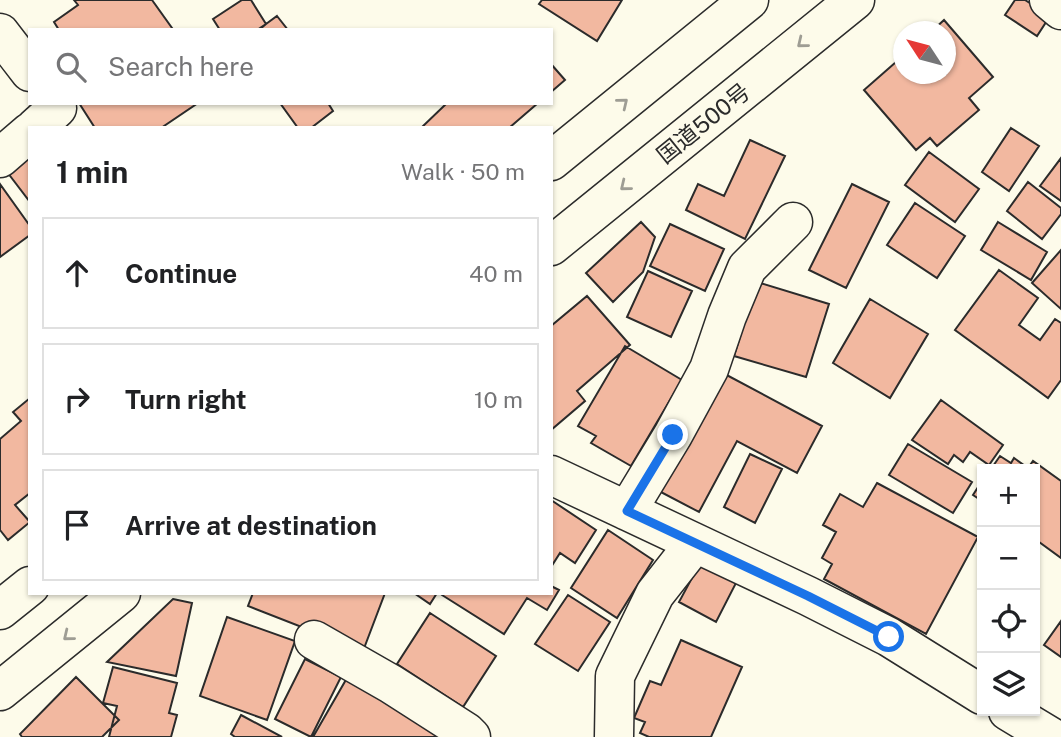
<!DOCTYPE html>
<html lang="en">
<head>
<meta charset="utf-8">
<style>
	:root { --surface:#fff; --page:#f2f2f2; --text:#202124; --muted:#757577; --line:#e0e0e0 }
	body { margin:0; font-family:"Public Sans","Noto Sans JP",sans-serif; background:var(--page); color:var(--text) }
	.controls { position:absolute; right:21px; bottom:21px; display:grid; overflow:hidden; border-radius:0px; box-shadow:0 2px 5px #0004 }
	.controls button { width:63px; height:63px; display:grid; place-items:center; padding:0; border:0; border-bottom:2px solid var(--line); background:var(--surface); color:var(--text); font:35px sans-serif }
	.compass { position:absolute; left:893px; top:21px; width:63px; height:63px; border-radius:50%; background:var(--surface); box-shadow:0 2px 5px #0004; rotate:306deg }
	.stop { position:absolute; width:21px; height:21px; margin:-16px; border:5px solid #1a73e8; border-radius:50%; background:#fff }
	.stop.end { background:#1a73e8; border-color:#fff; box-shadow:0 2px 7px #0008 }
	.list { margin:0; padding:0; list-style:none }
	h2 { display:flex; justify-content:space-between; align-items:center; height:91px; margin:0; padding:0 28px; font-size:30px }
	h2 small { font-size:23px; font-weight:400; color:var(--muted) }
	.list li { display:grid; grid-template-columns:46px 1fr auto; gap:21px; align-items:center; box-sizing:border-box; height:112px; margin:0 14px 14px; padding:0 14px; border:2px solid var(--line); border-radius:0px }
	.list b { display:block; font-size:26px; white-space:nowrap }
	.list em { font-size:23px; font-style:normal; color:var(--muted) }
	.icon { flex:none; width:38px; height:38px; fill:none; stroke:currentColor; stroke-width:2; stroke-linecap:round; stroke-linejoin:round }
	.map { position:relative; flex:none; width:1061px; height:737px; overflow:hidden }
	.search { position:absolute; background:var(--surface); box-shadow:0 2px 5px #0004; left:28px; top:28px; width:525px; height:77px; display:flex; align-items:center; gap:18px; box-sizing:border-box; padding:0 24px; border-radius:0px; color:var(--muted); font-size:26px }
	.panel { position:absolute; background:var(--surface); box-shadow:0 2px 5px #0004; left:28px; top:126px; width:525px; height:469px; border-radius:0px }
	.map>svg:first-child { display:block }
</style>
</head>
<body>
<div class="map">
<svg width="1061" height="737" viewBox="0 0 1061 737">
	<rect width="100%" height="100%" fill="#fdfbea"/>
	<!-- building -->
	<path fill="#f2b8a0" stroke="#2b2b2b" stroke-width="2" d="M74 0H152L172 28 169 30H59L54 22 78 5Z
		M242 0H251L266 24 257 30H220L213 19Z
		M542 0H622L597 41 539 4Z
		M1015 0H1025L1050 16 1037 36 1005 15Z
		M277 16 288 30H259L266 24Z
		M944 20 993 77 969 98 979 110 937 146 930 138 916 150 864 90 904 55V74H946V32H931Z
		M551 64 565 80 551 92Z
		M79 103H198L161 128H95Z
		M280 103H328L333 111 311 128H298Z
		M447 103H538L509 128H421Z
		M1011 128 1039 146 1009 191 982 172Z
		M750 140 785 156 745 239 686 210 698 184 724 196Z
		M30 142V202L1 164Z
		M929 152 979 189 955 222 905 185Z
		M1061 158V201L1040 186Z
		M1028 182 1061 208V214L1042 239 1007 211Z
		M0 184 30 226V235L0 257Z
		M852 184 889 202 846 288 809 270Z
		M915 203 965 236 937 278 887 245Z
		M641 222 655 237 643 272 613 302 586 273Z
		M998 222 1047 252 1031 280 981 250Z
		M670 224 724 249 705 291 650 266Z
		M1061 250V309L1032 283Z
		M999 270 1038 298 1019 325 1040 340 1055 319 1061 323V380L1048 398 955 330Z
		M648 271 692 291 671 337 627 317Z
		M757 282 829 304 806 377 734 356Z
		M587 296 630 345 577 391 585 401 551 430V326Z
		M870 299 928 334 890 398 833 363Z
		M625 346 682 380 631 466 591 443 596 436 578 426Z
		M721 372 822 426 797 473 737 441 699 512 657 490Z
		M30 398V493L15 505 30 522 8 540 0 530V439L21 421 13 412Z
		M941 400 1003 445 989 465 970 452 963 462 954 455 948 464 912 440Z
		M908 444 972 482 953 513 889 475Z
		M750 454 782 469 755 523 724 507Z
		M1000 456 1011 463 1014 458 1028 468 1033 461 1061 481V558L1035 539V469H991Z
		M982 481V501L973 495Z
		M877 483 978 537 926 634 824 579 832 564 822 558 836 532 823 525 840 494 863 507Z
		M551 500 596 530 575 563 560 553 551 567Z
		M608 530 653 560 617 618 571 588Z
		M700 563 736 583 716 622 679 602Z
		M551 586 559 590 547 610 527 598 504 634 442 595 443 593H551Z
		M253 593H385L363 651 248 606Z
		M414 593H437L430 604Z
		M568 595 610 622 578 671 535 644Z
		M173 599 192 603 176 676 107 662Z
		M430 613 496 656 463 707 397 664Z
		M227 617 295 641 267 720 200 696Z
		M1061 621V657L1044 645Z
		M681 640 742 667 711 737H649L640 733 645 722 634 718 650 681 661 685Z
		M305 659 341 677 311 737 275 719Z
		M113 667 177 683 169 713 177 715 171 737H109L117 706 103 703Z
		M76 677 119 720 102 737H22L20 734Z
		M347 678 442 737H313Z
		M241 715 282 737H235L231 734Z"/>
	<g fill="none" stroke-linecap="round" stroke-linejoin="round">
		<!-- street casing -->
		<g stroke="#2b2b2b" stroke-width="41">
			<path id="street" d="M1049 0 1061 10
				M0 33 30 72
				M35 128 57 108
				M0 158 30 132
				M551 475 808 596 889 637 982 695
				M627 511 673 435 709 369 727 316 747 268 793 222
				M314 640 391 684 466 732 471 737
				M1008 711 1051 737
				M614 737 615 676 655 594 695 543"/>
		</g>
		<!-- highway casing -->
		<g stroke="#2b2b2b" stroke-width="41">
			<path id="highway" d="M551 161 749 0
				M551 246 855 0
				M0 610 30 586
				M0 691 121 593"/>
		</g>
		<!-- street -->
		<use href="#street" stroke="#fdfbea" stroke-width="38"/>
		<!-- highway -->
		<use href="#highway" stroke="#fdfbea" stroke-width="38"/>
	</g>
	<!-- one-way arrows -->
	<defs><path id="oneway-chevron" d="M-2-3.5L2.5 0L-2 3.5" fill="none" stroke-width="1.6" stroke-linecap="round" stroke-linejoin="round" transform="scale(1.75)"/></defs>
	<g stroke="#9e9d94">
		<use href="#oneway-chevron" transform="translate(802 43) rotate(141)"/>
		<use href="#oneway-chevron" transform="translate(623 103) rotate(-39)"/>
		<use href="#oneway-chevron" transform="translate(625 186) rotate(141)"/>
		<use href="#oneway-chevron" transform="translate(68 636) rotate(141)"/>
	</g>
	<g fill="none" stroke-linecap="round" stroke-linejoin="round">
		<!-- route -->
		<path stroke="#1a73e8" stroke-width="9" d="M673 435 627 511 808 596 889 637"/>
	</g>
	<g text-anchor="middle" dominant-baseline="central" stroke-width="5" stroke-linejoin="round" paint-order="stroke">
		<!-- street labels -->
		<g font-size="23" fill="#2b2b2b" stroke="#fdfbea">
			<text transform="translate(703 123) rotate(-39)">国道500号</text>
		</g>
	</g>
</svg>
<div class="controls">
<button>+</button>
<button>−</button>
<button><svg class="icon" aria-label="locate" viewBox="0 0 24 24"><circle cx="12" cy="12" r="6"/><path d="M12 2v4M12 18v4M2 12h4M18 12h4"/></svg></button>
<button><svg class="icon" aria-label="layers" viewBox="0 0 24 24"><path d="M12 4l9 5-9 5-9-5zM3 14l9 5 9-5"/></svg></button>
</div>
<svg class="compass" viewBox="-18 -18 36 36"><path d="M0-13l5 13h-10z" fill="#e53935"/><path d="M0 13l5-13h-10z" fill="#757577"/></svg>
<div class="stop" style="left:889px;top:637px"></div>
<div class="stop end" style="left:673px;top:435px"></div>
<div class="search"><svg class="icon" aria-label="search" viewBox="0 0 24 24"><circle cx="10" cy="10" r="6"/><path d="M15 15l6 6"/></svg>Search here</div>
<section class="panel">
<h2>1 min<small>Walk · 50 m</small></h2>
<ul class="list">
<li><svg class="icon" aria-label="ahead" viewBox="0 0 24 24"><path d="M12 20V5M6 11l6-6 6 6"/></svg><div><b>Continue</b></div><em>40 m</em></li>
<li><svg class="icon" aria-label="right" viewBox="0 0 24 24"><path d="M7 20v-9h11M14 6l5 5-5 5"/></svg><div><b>Turn right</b></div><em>10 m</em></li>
<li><svg class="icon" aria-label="arrive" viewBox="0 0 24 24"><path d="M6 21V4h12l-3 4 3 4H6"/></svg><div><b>Arrive at destination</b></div></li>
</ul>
</section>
</div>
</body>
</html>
